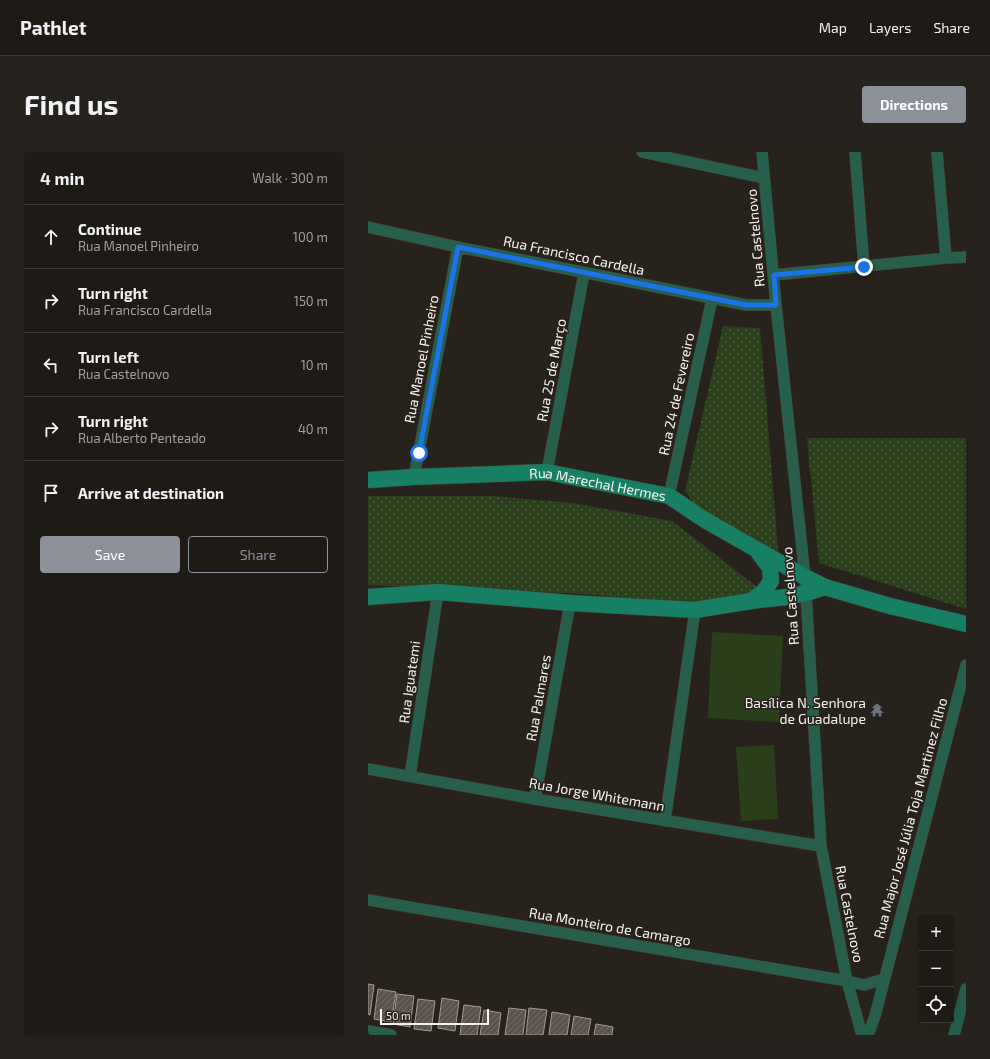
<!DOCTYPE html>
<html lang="en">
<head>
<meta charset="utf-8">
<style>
	:root { --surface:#1e1a15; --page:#26231e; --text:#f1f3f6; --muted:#a1a1a0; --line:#3c3834; --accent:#8c9099 }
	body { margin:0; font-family:"Exo 2",sans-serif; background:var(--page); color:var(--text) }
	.controls { position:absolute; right:12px; bottom:12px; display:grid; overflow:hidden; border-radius:4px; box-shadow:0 4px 16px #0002 }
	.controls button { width:36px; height:36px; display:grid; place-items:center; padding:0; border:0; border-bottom:1px solid var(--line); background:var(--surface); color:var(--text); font:20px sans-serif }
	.scale { position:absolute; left:12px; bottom:10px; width:109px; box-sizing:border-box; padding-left:4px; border:2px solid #f6f2ee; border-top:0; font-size:11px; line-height:14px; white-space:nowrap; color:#f6f2ee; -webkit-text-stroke:3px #28221c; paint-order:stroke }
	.stop { position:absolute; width:12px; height:12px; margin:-9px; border:3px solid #1a73e8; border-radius:50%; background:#fff }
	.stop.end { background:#1a73e8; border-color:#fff; box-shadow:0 1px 4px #0008 }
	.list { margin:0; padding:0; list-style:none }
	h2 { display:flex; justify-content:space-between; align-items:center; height:52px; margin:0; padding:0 16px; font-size:17px }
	h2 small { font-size:13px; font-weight:400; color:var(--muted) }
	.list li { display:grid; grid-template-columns:26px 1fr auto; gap:12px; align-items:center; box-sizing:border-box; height:64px; padding:0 16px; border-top:1px solid var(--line) }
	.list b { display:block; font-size:15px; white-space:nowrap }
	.list p { margin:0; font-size:13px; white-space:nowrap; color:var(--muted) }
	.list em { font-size:13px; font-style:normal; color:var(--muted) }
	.actions { display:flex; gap:8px; padding:12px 16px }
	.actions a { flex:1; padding:9px 0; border:1px solid var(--accent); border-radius:4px; text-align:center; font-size:14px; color:var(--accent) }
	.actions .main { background:var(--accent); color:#fff }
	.icon { flex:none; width:22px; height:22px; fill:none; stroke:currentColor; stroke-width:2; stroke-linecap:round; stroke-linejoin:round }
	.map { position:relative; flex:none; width:598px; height:883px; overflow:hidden; border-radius:4px }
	header { display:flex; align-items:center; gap:24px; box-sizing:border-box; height:56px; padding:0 20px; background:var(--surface); border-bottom:1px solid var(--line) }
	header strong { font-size:19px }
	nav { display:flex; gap:22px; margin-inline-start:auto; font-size:14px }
	.intro { display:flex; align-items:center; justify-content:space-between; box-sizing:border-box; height:96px; padding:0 24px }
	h1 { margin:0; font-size:28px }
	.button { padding:10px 18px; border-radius:4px; background:var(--accent); color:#fff; font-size:14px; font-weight:700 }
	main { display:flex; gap:24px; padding:0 24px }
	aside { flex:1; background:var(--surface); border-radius:4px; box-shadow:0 4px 16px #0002 }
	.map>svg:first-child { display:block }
</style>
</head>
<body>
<header>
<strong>Pathlet</strong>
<nav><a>Map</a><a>Layers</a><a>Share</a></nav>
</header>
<div class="intro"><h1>Find us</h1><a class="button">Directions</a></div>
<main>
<aside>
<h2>4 min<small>Walk · 300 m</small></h2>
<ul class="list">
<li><svg class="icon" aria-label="ahead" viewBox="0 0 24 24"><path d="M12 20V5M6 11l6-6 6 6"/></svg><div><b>Continue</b><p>Rua Manoel Pinheiro</p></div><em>100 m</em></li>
<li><svg class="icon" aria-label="right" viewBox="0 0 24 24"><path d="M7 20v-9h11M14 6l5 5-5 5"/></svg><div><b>Turn right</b><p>Rua Francisco Cardella</p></div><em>150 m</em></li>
<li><svg class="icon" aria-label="left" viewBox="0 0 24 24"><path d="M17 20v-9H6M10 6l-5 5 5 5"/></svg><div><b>Turn left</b><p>Rua Castelnovo</p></div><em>10 m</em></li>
<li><svg class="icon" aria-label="right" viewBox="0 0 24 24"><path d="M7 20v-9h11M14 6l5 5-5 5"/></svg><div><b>Turn right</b><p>Rua Alberto Penteado</p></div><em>40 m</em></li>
<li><svg class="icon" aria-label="arrive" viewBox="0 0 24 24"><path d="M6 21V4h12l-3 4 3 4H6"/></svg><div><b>Arrive at destination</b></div></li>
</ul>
<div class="actions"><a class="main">Save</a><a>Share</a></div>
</aside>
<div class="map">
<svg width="598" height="883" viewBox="0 0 598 883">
	<defs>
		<pattern id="park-dots" width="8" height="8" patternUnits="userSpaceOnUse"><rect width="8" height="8" fill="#2b401a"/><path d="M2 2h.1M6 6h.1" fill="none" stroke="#4a5c3c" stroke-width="1.8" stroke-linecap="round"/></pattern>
		<pattern id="building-hatch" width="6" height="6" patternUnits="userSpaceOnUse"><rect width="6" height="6" fill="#5a524d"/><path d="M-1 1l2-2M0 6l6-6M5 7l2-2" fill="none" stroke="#726b67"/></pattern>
	</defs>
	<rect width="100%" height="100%" fill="#28221c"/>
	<!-- grass -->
	<path fill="#2b401a" d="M344 480 415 484 411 570 340 566Z
		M406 593 410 667 373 669 368 595Z"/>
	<!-- park -->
	<path fill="url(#park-dots)" d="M355 174 392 176 411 409 328 354 317 339Z
		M439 286H598V457L451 411Z
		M0 344H124L205 351 304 369 388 434 389 444 355 451 288 449 217 442 0 433Z"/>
	<!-- building -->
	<path fill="url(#building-hatch)" stroke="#a49a95" d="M0 832 6 833 2 863 0 862Z
		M10 837 28 840 23 870 6 867Z
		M29 842 46 844 42 875 25 872Z
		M74 846 91 849 87 879 70 876Z
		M50 847 67 849 63 879 46 877Z
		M96 853 113 855 109 883H92Z
		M141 856 158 858 155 883H137Z
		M161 856 179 858 175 883H158Z
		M116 858 133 861 130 883H112Z
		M184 860 202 863 199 883H181Z
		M206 864 223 867 220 883H203Z
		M228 872 245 875 244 883H226Z"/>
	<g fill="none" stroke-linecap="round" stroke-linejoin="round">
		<!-- street casing -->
		<g stroke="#453f39" stroke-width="12">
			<path id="street" d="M274 0 396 26
				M394 0 408 153 437 425 453 694 479 829 494 883
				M487 0 496 115
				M569 0 578 106
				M0 75 90 95 378 153H408
				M406 123 578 106 598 105
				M179 320 216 121
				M46 325 90 95
				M301 344 344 147
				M0 617 167 647 453 694
				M42 624 70 440
				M167 647 202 451
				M297 669 327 458
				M0 748 479 829 496 833 516 827
				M0 879 23 883
				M500 883 507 864 598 513
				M586 883 598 837"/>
		</g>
		<!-- secondary casing -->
		<g stroke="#453f39" stroke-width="17">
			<g id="secondary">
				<path id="s1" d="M0 328 46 325 179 320 301 344 337 368 437 425 457 435 522 454 598 472"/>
				<path d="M0 445 70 440 202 451 327 458 383 449 419 445 438 441 457 435"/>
				<path d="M383 449 396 439 403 429 402 416 391 401"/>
			</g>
		</g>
		<!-- street -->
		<use href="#street" stroke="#275e4c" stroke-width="11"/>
		<!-- secondary -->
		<use href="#secondary" stroke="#177f63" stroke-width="16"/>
	</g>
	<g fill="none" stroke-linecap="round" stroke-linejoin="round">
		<!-- route -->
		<path stroke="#1a73e8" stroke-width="5" d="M51 301 90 95 378 153H408L406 123 496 115"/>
	</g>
	<!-- icons -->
	<defs>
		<g id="temple-bare" transform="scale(1.08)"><path d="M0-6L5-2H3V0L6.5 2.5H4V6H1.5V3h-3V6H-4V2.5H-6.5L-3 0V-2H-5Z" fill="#6b7280" stroke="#28221c" stroke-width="2.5" paint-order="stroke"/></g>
	</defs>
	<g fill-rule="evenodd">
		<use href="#temple-bare" x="509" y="558"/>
	</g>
	<g text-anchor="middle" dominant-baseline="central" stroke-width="3" stroke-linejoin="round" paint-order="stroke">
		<!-- street labels -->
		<g font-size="14" fill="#f6f2ee" stroke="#28221c">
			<text transform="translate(387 86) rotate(-95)">Rua Castelnovo</text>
			<text transform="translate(206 103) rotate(12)">Rua Francisco Cardella</text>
			<text transform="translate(53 207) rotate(-79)">Rua Manoel Pinheiro</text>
			<text transform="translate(183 218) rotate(-79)">Rua 25 de Março</text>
			<text transform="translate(308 242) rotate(-78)">Rua 24 de Fevereiro</text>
			<text stroke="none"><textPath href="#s1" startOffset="231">Rua Marechal Hermes</textPath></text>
			<text transform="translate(422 444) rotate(-94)">Rua Castelnovo</text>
			<text transform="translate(41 530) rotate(-82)">Rua Iguatemi</text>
			<text transform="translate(170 546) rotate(-80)">Rua Palmares</text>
			<text transform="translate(229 642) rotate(10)">Rua Jorge Whitemann</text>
			<text transform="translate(542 666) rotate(-75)">Rua Major José Júlia Toja Martinez Filho</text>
			<text transform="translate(482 762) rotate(79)">Rua Castelnovo</text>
			<text transform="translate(242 774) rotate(10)">Rua Monteiro de Camargo</text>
		</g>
		<!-- poi labels -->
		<g font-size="14" fill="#f6f2ee" stroke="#28221c" text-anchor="end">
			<text x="498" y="550">Basílica N. Senhora<tspan x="498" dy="16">de Guadalupe</tspan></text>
		</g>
	</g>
</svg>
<div class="controls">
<button>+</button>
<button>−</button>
<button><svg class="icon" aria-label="locate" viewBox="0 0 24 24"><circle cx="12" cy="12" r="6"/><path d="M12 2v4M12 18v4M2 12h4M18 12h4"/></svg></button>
</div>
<div class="scale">50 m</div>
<div class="stop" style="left:51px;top:301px"></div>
<div class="stop end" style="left:496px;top:115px"></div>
</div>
</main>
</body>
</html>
